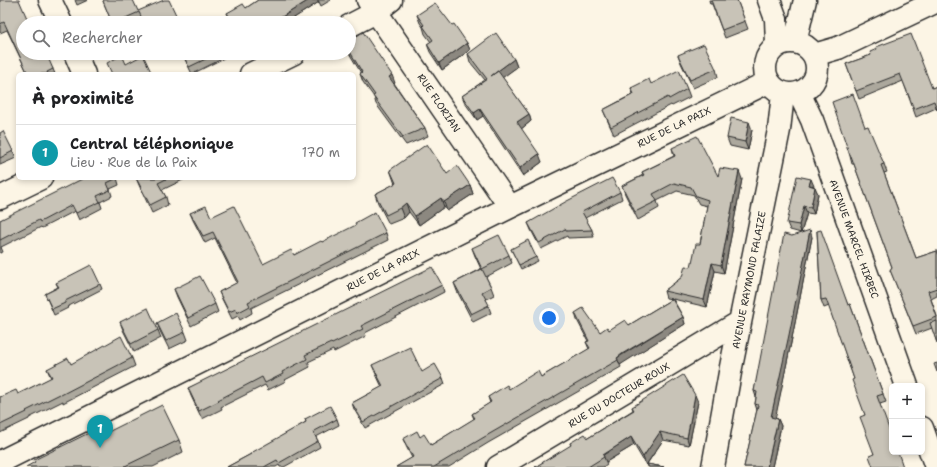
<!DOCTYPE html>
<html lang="fr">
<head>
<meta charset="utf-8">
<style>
	:root { --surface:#fff; --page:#f2f2f2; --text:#202124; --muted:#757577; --line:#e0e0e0; --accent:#2563eb }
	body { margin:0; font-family:"Shantell Sans",sans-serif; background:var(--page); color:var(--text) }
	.controls { position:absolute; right:12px; bottom:12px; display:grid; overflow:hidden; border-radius:6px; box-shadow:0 2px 6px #0003 }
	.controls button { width:36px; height:36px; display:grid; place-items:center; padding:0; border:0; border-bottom:1px solid var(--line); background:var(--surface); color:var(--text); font:20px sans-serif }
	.you { position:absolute; left:549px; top:318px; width:14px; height:14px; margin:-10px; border:3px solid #fff; border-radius:50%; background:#1a73e8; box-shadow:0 0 0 6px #1a73e833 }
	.badge { display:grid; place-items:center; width:26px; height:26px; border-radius:50%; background:var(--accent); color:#fff; font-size:13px; font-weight:700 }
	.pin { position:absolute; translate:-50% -33px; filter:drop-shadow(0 1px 2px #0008) }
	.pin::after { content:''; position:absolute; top:21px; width:14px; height:12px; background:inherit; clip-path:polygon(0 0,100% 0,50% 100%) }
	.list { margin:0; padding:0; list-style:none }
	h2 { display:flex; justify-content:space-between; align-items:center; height:52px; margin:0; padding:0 16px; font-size:17px }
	h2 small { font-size:13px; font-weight:400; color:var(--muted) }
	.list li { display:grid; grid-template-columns:26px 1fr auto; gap:12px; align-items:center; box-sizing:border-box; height:56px; padding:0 16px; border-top:1px solid var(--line) }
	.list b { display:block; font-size:15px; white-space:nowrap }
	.list p { margin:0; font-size:13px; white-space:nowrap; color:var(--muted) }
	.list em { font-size:13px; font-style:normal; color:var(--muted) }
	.icon { flex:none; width:22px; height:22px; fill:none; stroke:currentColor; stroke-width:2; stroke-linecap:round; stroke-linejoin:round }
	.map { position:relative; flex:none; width:937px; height:467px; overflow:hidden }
	.search { position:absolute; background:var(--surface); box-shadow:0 2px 6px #0003; left:16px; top:16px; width:340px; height:44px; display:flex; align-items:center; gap:10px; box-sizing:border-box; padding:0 14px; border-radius:22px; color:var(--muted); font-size:15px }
	.panel { position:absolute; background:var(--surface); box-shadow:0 2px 6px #0003; left:16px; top:72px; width:340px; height:108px; border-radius:6px }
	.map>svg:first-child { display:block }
</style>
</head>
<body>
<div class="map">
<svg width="937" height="467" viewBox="0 0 937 467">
	<rect width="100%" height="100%" fill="#fcf5e5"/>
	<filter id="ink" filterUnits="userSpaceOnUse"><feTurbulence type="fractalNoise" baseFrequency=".025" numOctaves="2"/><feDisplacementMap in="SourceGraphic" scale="8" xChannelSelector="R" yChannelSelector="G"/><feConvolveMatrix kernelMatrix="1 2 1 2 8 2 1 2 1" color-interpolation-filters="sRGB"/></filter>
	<g filter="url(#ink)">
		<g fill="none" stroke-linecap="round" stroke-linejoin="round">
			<!-- minor casing -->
			<g stroke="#2b2b2b" stroke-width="25">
				<path id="minor" d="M50 0 61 23
					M368 0 510 207
					M769 0 776 19 777 45
					M349 26 376 12 391 0
					M765 68a26 26 0 1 1 52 0a26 26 0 1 1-52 0Z
					M795 42 805 0
					M75 53 84 74
					M814 55 838 48 937 1
					M251 74 294 53
					M799 93 812 120 907 386
					M0 198 41 178
					M922 428 936 467
					M0 462 510 207 768 82
					M498 467 740 322
					M713 467 731 367 779 130 783 94"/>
			</g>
			<!-- minor -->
			<use href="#minor" stroke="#fcf5e5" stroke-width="22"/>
		</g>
		<!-- wall -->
		<path fill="#aca89d" stroke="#2b2b2b" d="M0 0 23 23 53 69 55 74H28L7 30 0 33Z
			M75 0H88L77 5Z
			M258 0H331L321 6 319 2 286 23H223L230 20 227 13 246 8Z
			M709 0H737L748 29 725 38 712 4H710Z
			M103 1 138 11 177 17 179 23H143L141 19 134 23H112Z
			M417 15 452 25 467 43 470 50 442 70 430 52 427 44 431 42 425 34 423 27 420 23Z
			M349 41 395 83H394L425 128 428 136 406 145 376 104 374 97 363 82 360 74 361 73 349 53Z
			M182 53H234L192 74Z
			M468 54 514 59 517 67 502 77 529 114 531 121 521 129 542 162 523 176 483 116 477 120 465 103 462 96 485 80 470 62Z
			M678 55 716 69 718 77 693 88 681 63Z
			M871 55 932 88 937 86V110L936 108 916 117 903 81 859 99 846 64Z
			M651 84 687 89 690 97 672 106 671 105 614 135 606 117 603 110 633 94 631 88Z
			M865 127 884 164 887 172 884 173 916 258 937 251V296L931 299 937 316V343L932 328 916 334 893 277 890 270 892 267 854 164H852L850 156Z
			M752 130 748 150 730 146 727 138Z
			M0 133 13 151 16 158 0 165Z
			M672 148 718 176 742 179 724 273 715 271 707 307 673 299 683 317 685 324 625 361 620 365 621 367 488 443 449 467H396L412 458 406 446 403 439 420 437 431 445 474 419 472 414 490 403 488 397 541 377 589 349 586 342 588 341 577 320 575 313 600 332 629 325 672 299 666 298 664 291 682 277 691 267 700 244 707 206 699 204 694 195 677 191 657 201 659 208 638 220 625 194 622 186 643 175 642 172 674 156Z
			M390 170 447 174 470 185 473 194 447 211 444 207 419 225 409 212 404 218 389 224 378 203 375 194 395 184Z
			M117 178 119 185 110 189 112 196 100 202 102 208 79 220 75 211 42 228 41 227 1 247 3 252 0 253V220Z
			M136 178H187L162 190 166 197 168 205 152 213 139 185Z
			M814 186 818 194 814 214 807 213 801 233 790 230 787 223Z
			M620 192 622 199 585 218 592 230 594 237 568 238 567 236 541 249 531 230 528 223Z
			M190 213 211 217 263 264 294 255 322 242 386 233 388 240 251 308 252 313 240 320 238 316 232 319 222 299 219 292 237 283 215 238 205 243 193 220Z
			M817 231 848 305 850 304 886 402 880 404 874 454 865 415 854 379 829 306 824 308 821 300Z
			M792 236 812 237 791 343 775 418 778 419 781 426 772 467H744L757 410 755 404 756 397 754 391Z
			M472 248 509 255 512 263 486 277 491 287 494 295 486 299 491 313 473 322 457 291 454 283 481 269 475 256Z
			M511 249 536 257 538 261 521 269Z
			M56 283 100 284 102 289 67 307 68 308 54 315 45 294 58 287Z
			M442 285 444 292 365 333 366 336 334 352 333 350 308 362 310 367 285 380 286 381 268 390 265 385 221 407 222 409 202 419 191 396 188 388Z
			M174 289 215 304 218 312 191 326 177 297Z
			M120 322 158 330 161 338 134 352 123 330Z
			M157 323 185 332 188 340 169 349 160 331Z
			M132 358 135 366 63 403V401L29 418V419L0 433V397L18 394 51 378 47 369 71 364Z
			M372 365 422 372 443 378 445 384 365 428 354 409 352 403 382 387 375 372Z
			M698 402 689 445 663 440 647 464 664 467H648L647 464 646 465 634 445 606 462 607 464 603 467H535L571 446 570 443 588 438 633 410 632 407Z
			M305 419H337L339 425 316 437 318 441 320 447 284 467H280L279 465 276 467H227L251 454 306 422Z
			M108 432 179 440 183 452 153 467H26Z"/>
		<!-- shaded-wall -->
		<path fill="#8c8880" stroke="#2b2b2b" d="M309 0H318L319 2 286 23H278L277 20Z
			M467 43 470 50 442 70 439 63Z
			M514 59 517 67 494 84 491 76Z
			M392 75 395 83 392 85 389 77Z
			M480 109 483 116 477 120 474 113Z
			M529 114 531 121 520 130 517 122Z
			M749 122 752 130 748 150 745 142Z
			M539 154 542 162 523 176 520 168Z
			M739 171 742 179 724 273 721 265Z
			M811 179 814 186 809 185Z
			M470 185 473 194 447 211 444 202Z
			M815 187 818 194 814 214 811 207Z
			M441 198 444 207 419 225 415 216Z
			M406 203 409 212 404 218 400 208Z
			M804 206 807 213 801 233 799 225Z
			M810 230 812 237 791 343 774 425 771 417Z
			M712 263 715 271 707 307 704 300Z
			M683 317 685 324 620 365 617 358Z
			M695 395 698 402 689 445 687 438Z
			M778 419 781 426 772 467H767Z
			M660 432 663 440 646 465 643 457Z
			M631 437 634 445 606 462 603 455Z"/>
		<!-- building -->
		<path fill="#c8c3b7" stroke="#2b2b2b" d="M0 0H19L29 23H23V53H46L53 69 47 72 48 74H28L4 22 0 24Z
			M104 0H133L138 11 164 0H169L177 17 165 23H162L160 19 151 23H144L139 12 114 23H112L103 1Z
			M258 0H309L272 23H223L231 19 227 13 243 4 246 8Z
			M711 0H737L745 21 722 30Z
			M435 3 452 25 454 24 467 43 439 63 427 44 433 40 423 26 424 25 417 15Z
			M363 32 392 75 389 77 425 128 403 137 373 96 375 95 360 74 362 72 349 50V41Z
			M496 33 514 59 491 76 498 71 529 114 517 122 539 154 520 168 480 109 474 113 462 96 487 79 468 54Z
			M911 34 932 88 937 86V110L934 101 914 109 900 74 856 91 846 64 871 55 870 52 877 49 876 47Z
			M704 44 716 69 690 80 678 55Z
			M182 53H218L189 67Z
			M122 55 126 64 143 55 152 74H112L107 63Z
			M679 70 687 89 669 99 668 97 611 127 603 110 634 94 631 88 649 79 651 84Z
			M853 94 865 127 868 126 884 164 881 165 916 258 937 251V288L928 291 937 317 913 326 890 270 892 267 851 156H850L832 102Z
			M731 118 749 122 745 142 727 138Z
			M3 131 13 151 0 158V133Z
			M697 136 718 176 720 168 739 171 721 265 712 263 704 300 664 291 682 277 685 266 691 267 696 244H700L708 200 696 196 691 187 674 183 653 194 657 201 635 212 622 186 644 175 642 172 675 156 672 148Z
			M427 144 447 174 457 166 470 185 444 202 441 198 415 216 406 203 400 208 386 215 375 194 396 183 390 170Z
			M797 176 811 179 809 185 815 187 811 207 804 206 799 225 787 223Z
			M84 178H117L107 183 110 190 97 196 100 202 76 213 72 205 40 222 39 220 0 240V220Z
			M136 178H168L158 183 166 197 150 205Z
			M612 178 620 192 582 212 592 230 566 231 565 229 539 243 528 223 567 201Z
			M206 206 211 217 234 206 263 264 291 250 294 255 321 241 322 242 356 225 355 223 375 212 386 233 248 302 250 306 237 313 236 309 229 312 219 292 238 282 213 232 203 236 190 213Z
			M810 230 789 335 771 417 778 419 767 467H744L758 405 755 404 757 392 754 391 784 234 792 236Z
			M821 230 848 305 850 304 883 394 877 396 892 437V452H898L903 467H873L869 456 874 454 860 417 865 415 852 380 854 379 826 299 821 300 817 231Z
			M499 235 509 255 482 269 472 248Z
			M528 240 536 257 519 265 511 249Z
			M91 265 100 284 65 301V303L52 309 45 294 59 287 56 283Z
			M432 267 442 285 361 326 363 329 332 344 331 343 305 355 307 359 282 372 283 374 265 383 262 377 218 400 219 401 199 411 188 388Z
			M482 269 491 287 482 292 489 305 471 314 454 283Z
			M200 276 215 304 188 318 174 289Z
			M672 299 683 317 622 354 617 358 618 360 486 436 434 467H396L413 457 403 439 417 431 420 437 424 434 431 445 475 418 472 414 491 402 488 397 507 385 509 389 538 371 541 377 590 348 586 342 589 341 575 313 583 308 600 332 607 327 609 330 625 320 629 325Z
			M148 308 158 330 131 344 120 322Z
			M176 313 185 332 166 341 157 323Z
			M937 321V343L930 323Z
			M121 336 132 358 61 395 60 394 26 411 27 412 0 425V397L16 390 18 394 52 377 47 369 68 358 71 364Z
			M410 347 422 372 435 364 443 378 363 422 352 403 383 386 372 365Z
			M937 363V372L934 364Z
			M683 375 695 395 687 438 660 432 643 457 631 437 603 455 604 457 588 467H535L571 445 570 443 585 434 588 438 634 410 632 407Z
			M162 405 179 440 125 466 126 467H26L35 462 34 460 105 425 108 432Z
			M330 406 337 419 313 432 318 441 279 463 277 460 264 467H227L251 454V453L306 422 305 419Z
			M647 464 664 467H649Z"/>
	</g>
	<g text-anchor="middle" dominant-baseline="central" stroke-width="4" stroke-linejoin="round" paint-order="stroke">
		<!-- street labels -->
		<g font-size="10" fill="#2b2b2b" stroke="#fcf5e5">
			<text transform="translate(439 103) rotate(56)">RUE FLORIAN</text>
			<text transform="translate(674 127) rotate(-26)">RUE DE LA PAIX</text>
			<text transform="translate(854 239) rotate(70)">AVENUE MARCEL HIRBEC</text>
			<text transform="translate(383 270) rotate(-27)">RUE DE LA PAIX</text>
			<text transform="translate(749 280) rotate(-79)">AVENUE RAYMOND FALAIZE</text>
			<text transform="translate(619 395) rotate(-31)">RUE DU DOCTEUR ROUX</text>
		</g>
	</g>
</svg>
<div class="controls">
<button>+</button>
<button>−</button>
</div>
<div class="you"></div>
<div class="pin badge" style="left:100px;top:448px;background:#0f9aa8">1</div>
<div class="search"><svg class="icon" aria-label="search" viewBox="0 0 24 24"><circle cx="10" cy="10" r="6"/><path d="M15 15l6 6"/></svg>Rechercher</div>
<section class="panel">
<h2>À proximité<small></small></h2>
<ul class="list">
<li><span class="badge" style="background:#0f9aa8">1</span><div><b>Central téléphonique</b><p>Lieu · Rue de la Paix</p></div><em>170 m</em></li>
</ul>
</section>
</div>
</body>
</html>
